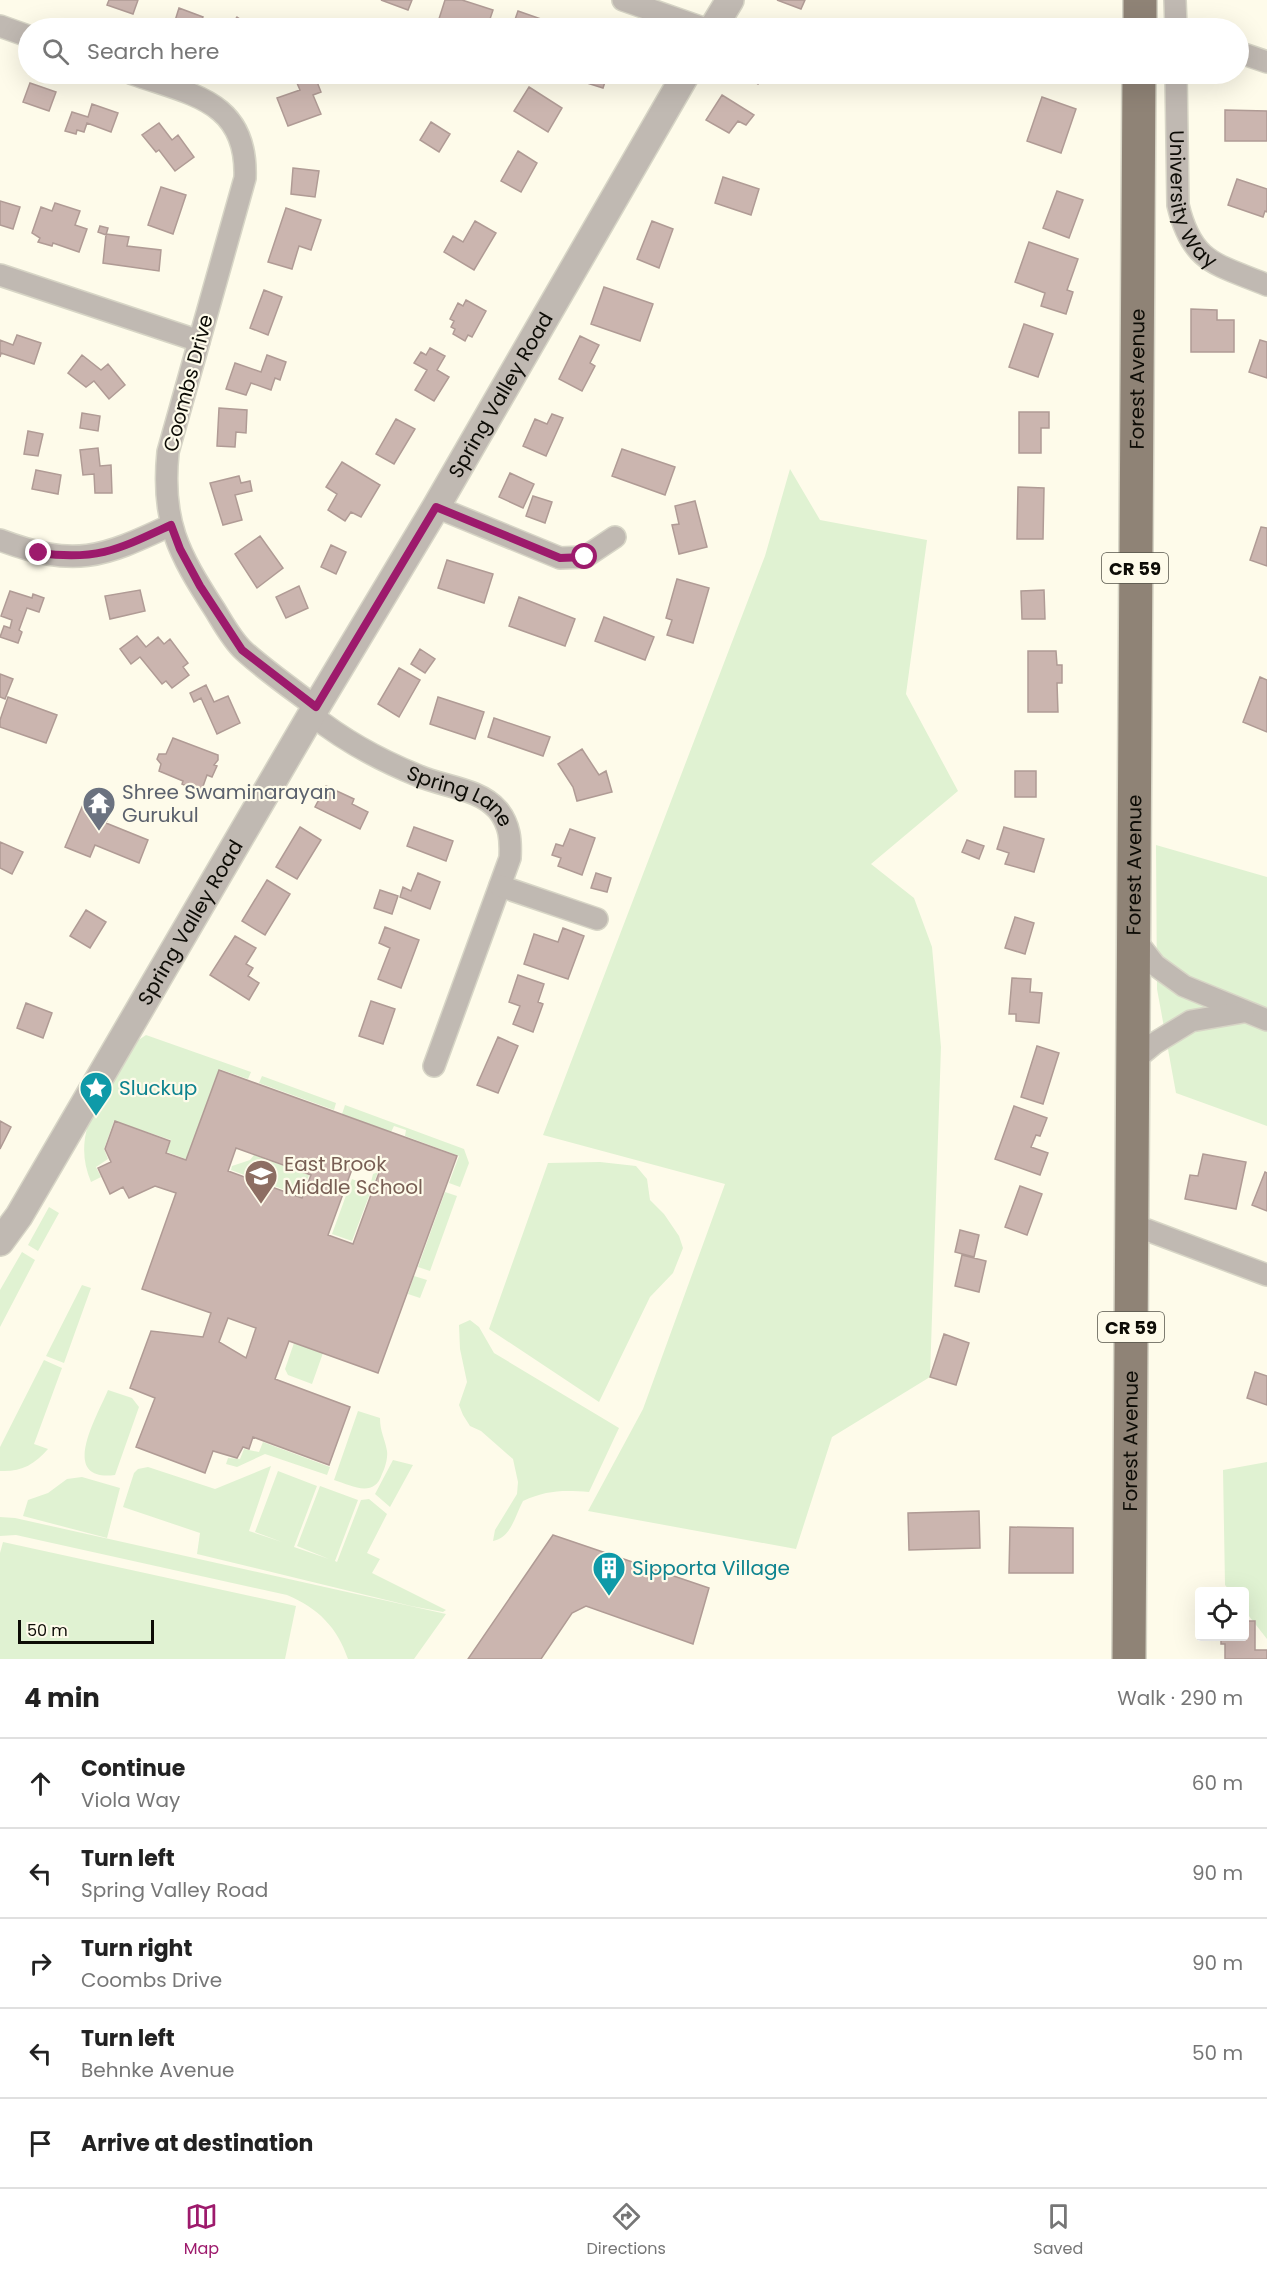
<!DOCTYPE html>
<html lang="en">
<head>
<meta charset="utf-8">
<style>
	:root { --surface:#fff; --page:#f6f6f6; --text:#222; --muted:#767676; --line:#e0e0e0; --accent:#9d1a6c }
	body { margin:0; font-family:Poppins,sans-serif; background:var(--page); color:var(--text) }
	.controls { position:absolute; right:18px; bottom:18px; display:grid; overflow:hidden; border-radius:6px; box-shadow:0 6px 24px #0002 }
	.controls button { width:54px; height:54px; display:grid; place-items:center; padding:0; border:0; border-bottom:2px solid var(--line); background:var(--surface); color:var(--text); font:30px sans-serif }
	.scale { position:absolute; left:18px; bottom:15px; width:136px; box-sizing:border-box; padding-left:6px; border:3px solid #0d0c06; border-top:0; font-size:16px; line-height:21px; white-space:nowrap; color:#0d0c06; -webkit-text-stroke:4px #fefbea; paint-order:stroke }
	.stop { position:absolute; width:18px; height:18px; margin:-14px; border:4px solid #9d1a6c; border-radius:50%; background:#fff }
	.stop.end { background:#9d1a6c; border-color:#fff; box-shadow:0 2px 6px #0008 }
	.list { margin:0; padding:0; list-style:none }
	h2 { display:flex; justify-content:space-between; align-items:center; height:78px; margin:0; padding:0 24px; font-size:26px }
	h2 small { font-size:20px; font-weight:400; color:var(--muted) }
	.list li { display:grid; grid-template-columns:39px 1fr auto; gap:18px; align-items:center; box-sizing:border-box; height:90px; padding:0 24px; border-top:2px solid var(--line) }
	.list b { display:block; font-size:22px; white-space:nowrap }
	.list p { margin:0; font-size:20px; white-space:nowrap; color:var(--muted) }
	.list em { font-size:20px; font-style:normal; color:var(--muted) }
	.icon { flex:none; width:33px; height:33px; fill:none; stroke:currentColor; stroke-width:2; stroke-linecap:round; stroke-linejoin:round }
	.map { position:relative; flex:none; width:1267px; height:1659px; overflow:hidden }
	.search { position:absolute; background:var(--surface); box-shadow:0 6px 24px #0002; left:18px; right:18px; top:18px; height:66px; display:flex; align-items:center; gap:15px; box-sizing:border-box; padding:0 21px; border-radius:33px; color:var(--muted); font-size:22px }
	.sheet { height:528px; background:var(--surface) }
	nav { display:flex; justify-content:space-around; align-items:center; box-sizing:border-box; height:84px; border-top:2px solid var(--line); background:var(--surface); font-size:16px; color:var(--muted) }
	nav a { display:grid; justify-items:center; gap:3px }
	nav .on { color:var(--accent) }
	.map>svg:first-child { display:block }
</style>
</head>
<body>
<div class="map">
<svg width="1267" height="1659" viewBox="0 0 1267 1659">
	<rect width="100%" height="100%" fill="#fefbea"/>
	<!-- green -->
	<path fill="#e0f2d2" d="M790 469 820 520 927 540 906 694 958 791 871 864 914 898 932 947 941 1047 930 1377 832 1437 796 1549 588 1511 643 1409 725 1184 543 1135 765 556Z
		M1156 845 1267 877V1126L1176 1093 1157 989Z
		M146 1035 251 1072 248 1079 219 1069 186 1159 167 1152 171 1140 114 1121 104 1149 108 1159 96 1167 101 1177 91 1182C83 1163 82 1145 88 1125L137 1041Z
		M262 1076 336 1103 334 1110 259 1083Z
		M345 1105 464 1149 469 1163 460 1187 449 1183 459 1156 405 1136 406 1130 394 1126 391 1132 342 1114Z
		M254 1155 309 1175 301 1196 231 1170 232 1166 250 1160Z
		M600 1162 636 1166 647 1179 650 1200 664 1214 679 1236 683 1248 673 1273 650 1297 599 1402 489 1329 548 1163Z
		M378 1172 352 1241 332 1234 352 1179 370 1186 373 1174Z
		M445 1192 457 1196 430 1271 418 1267Z
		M49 1207 59 1213 38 1251 28 1245Z
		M22 1252 35 1260 0 1327V1290Z
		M414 1276 427 1280 420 1298 408 1294Z
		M82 1285 91 1288 64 1363 46 1356Z
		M470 1320 479 1327 494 1353 619 1428 589 1492C563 1490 547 1490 523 1501 515 1515 512 1537 493 1541L495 1530 517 1494 518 1482 513 1459 481 1431 470 1426 463 1415 459 1405 467 1382 460 1349 459 1325Z
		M294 1343 323 1353 312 1384 288 1375 285 1369Z
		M44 1360 62 1368 34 1444 48 1449C34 1465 21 1472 0 1471V1447Z
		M108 1390 132 1398 139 1407 115 1475C57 1482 98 1415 108 1390Z
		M358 1411 380 1418C380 1432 385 1439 387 1451 388 1458 385 1468 382 1474 374 1499 351 1485 334 1480Z
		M263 1442 330 1467 327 1475 265 1454 237 1467 226 1464 228 1458 240 1459 244 1449 259 1452Z
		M393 1460 413 1465 390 1507 375 1494Z
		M1267 1462V1639L1245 1611 1244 1592 1230 1591 1225 1585 1223 1470Z
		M271 1466 249 1531 282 1542 255 1532 278 1471 317 1486 294 1547 329 1559 297 1546 320 1486 358 1500 335 1561 337 1562 361 1500 369 1499 387 1514 367 1553 380 1559 372 1573 446 1610 443 1612 411 1606 197 1554 200 1533 123 1507 134 1473 138 1469 148 1467 215 1489Z
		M82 1477 120 1488 107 1538 23 1516 28 1500 48 1493 67 1479Z
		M0 1517 15 1518 446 1614 414 1659H348C337 1627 318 1608 287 1595L16 1535 0 1536Z
		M3 1542 296 1606 285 1659H0V1553Z"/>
	<!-- building -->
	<path fill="#cbb5af" stroke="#b09b95" stroke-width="1.5" fill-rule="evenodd" d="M109 0H138L133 14 107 5Z
		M381 0H412L408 10Z
		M445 0H462L493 10 487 28H458L438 22Z
		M777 0H805L801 9Z
		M179 8 203 17 198 28 173 27Z
		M518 11 564 27 563 28H512Z
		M237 17 253 28H229Z
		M293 74H317H314L321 92 313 95 321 114 288 126 277 98 300 90Z
		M590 74H615L613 78 607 76 603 88 587 83Z
		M742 74H765L758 84Z
		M30 83 56 92 49 111 23 102Z
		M529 87 562 108 548 132 514 111Z
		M722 95 754 115 746 125 738 121 729 133 706 120Z
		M1042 97 1076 109 1061 153 1027 141Z
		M92 104 118 113 111 132 87 123 84 132 77 130 76 134 65 131 72 112 88 117Z
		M1225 110 1267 111V141H1225Z
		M431 122 450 134 439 152 420 140Z
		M159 123 172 140 178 135 194 157 175 171 159 150 156 152 142 135Z
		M518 151 537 163 521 192 501 181Z
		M293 168 319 171 315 197 291 194Z
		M723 177 759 189 751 215 715 203Z
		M1237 179 1267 189V212L1265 211 1263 217 1228 205Z
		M161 187 186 195 173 234 148 225Z
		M1057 191 1083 200 1069 238 1043 228Z
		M0 201 20 207 13 229 0 225Z
		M55 203 80 211 75 225 87 229 79 252 53 243 52 246 38 242 40 238 32 233 41 207 52 211Z
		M286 208 321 220 311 250 299 246 292 269 268 262Z
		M475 221 496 233 474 270 444 252 453 236 463 242Z
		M652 221 673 229 659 268 637 259Z
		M100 226 108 228 106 235 98 232Z
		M106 234 129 237 127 246 161 250 159 271 103 263Z
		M1029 242 1078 259 1067 290 1073 292 1066 314 1041 306 1045 293 1015 282Z
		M604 287 653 304 640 341 591 324Z
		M264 290 282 297 268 335 250 328Z
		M466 300 486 311 472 337 468 335 465 341 453 334 455 329 451 327 454 321 450 319 458 303 463 306Z
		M1191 309 1217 310V320H1234V352H1191Z
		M1024 324 1053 334 1038 377 1009 367Z
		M17 335 41 343 34 364 1 353 0 357V340L13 345Z
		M580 336 599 345 590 363 595 366 582 391 559 379Z
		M1260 340 1267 342V378L1249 372Z
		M430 348 445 356 437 370 449 377 434 401 415 390 427 370 414 363 421 352 426 355Z
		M82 355 101 370 108 364 125 385 109 399 94 381 86 387 68 373Z
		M267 355 286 362 280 380 275 378 271 390 251 383 246 395 226 389 235 363 261 372Z
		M219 408 247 410 246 433 236 432 235 447 217 446Z
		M1019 412H1049V428H1041V453H1019Z
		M82 413 100 416 98 431 80 428Z
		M552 414 563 418 546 456 523 446 535 419 547 424Z
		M396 419 415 429 394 464 376 454Z
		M28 431 43 434 38 456 24 454Z
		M98 448 100 466 111 465 112 493H95L94 474 83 475 80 450Z
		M622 449 675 467 665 495 612 476Z
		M342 462 380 485 361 517 351 512 345 521 328 510 337 494 326 487Z
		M36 470 61 475 58 494 32 489Z
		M510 473 534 484 523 508 499 497Z
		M239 476 241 483 250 481 252 491 235 495 242 520 223 525 210 483Z
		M1018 487 1044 488 1043 539H1017Z
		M533 496 552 502 545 523 526 516Z
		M695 501 707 547 679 554 672 525 679 524 675 506Z
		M1261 527 1267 528V566L1250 560Z
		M260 536 283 568 257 588 235 554Z
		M331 545 346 552 336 574 321 567Z
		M447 560 493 574 484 603 438 588Z
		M677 579 709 588 693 643 667 635 672 620 666 618Z
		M299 586 308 608 286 618 276 597Z
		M140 590 145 611 110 619 105 596Z
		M1044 590 1045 619H1022L1021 591Z
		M10 591 32 598 33 594 44 598 39 612 27 608 19 630 22 632 18 643 0 637 4 626 10 628 12 620 1 616Z
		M519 597 575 619 565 646 509 626Z
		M604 617 654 637 645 660 595 641Z
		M137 636 146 647 158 637 164 644 170 639 188 663 183 667 189 675 172 688 166 681 162 684 140 657 131 664 120 649Z
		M420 649 435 659 425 673 411 664Z
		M1028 651H1056L1057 665H1062V683H1057L1058 712H1028Z
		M399 668 420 680 399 717 378 704Z
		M0 674 13 679 5 699 0 697Z
		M1260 677 1267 680V732L1243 722Z
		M206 685 214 702 228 696 240 723 217 734 201 698 194 702 190 693Z
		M8 697 57 715 46 743 0 727V720Z
		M438 697 484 712 475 739 430 724Z
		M494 718 550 737 543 756 488 737Z
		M173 738 218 755V760L214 765 217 766 212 777 207 775 201 792 182 784 183 781 159 771 161 764 157 759 159 754H166Z
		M582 749 599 775 606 771 612 792 577 801 573 787 558 764Z
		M1015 771H1036V797H1015Z
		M326 786 354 799 352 804 368 812 360 829 315 807Z
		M88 793 114 804 106 823 148 840 139 863 95 845 90 857 65 847Z
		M300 827 321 840 297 879 276 867Z
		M414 827 453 841 446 861 407 846Z
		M1004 827 1044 839 1034 872 1005 864 1009 853 997 849Z
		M570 829 595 838 582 875 558 866 561 858 552 855 556 844 563 846Z
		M967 840 984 846 979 859 962 852Z
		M0 842 23 852 12 874 0 868Z
		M418 873 440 882 430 909 400 897 403 887 411 891Z
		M596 873 611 878 607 892 591 888Z
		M267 880 290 894 265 935 242 921Z
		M380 890 398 896 392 914 374 908Z
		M86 910 106 922 90 948 70 936Z
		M1015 917 1034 923 1025 954 1005 948Z
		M385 927 419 940 401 988 378 979 390 948 379 943Z
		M563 928 584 936 568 979 524 964 534 934 558 942Z
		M235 936 256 948 246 964 253 968 248 976 259 983 249 1000 210 975Z
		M518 975 544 984 538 1002 543 1004 533 1032 513 1024 520 1006 509 1002Z
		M1012 978 1031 979 1030 992 1042 993 1039 1023 1016 1021V1014H1009Z
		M371 1001 395 1009 383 1044 359 1036Z
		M26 1003 52 1013 43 1038 17 1028Z
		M498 1037 518 1046 498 1093 477 1085Z
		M1037 1046 1059 1053 1043 1104 1021 1097Z
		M219 1070 457 1156 378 1373 289 1341 275 1379 350 1407 329 1465 253 1437 249 1449 243 1447 237 1458 213 1451 205 1473 136 1447 155 1398 130 1388 151 1331 203 1337 211 1313 142 1289 176 1193 155 1186 129 1198 123 1187 110 1194 98 1168 111 1162 105 1149 115 1121 170 1141 166 1153 186 1160ZM236 1148 311 1175 302 1198 228 1171ZM355 1161 380 1170 353 1244 328 1235ZM228 1318 256 1328 246 1358 219 1342Z
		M1014 1106 1047 1118 1040 1136 1036 1135 1031 1147 1048 1153 1040 1175 995 1159Z
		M0 1121 11 1127 0 1149Z
		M1203 1154 1246 1162 1236 1209 1185 1199 1190 1175 1198 1176Z
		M1265 1172 1267 1173V1211L1252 1205Z
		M1020 1186 1042 1194 1027 1235 1005 1227Z
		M960 1230 979 1235 974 1257 955 1252Z
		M962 1255 986 1261 979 1292 955 1286Z
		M944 1334 969 1343 956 1385 930 1377Z
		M1255 1372 1267 1376V1405L1247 1398Z
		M979 1511 980 1548 909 1550 908 1513Z
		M1010 1527 1073 1528V1573H1009Z
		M553 1535 709 1588 693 1644 586 1606 572 1613 541 1659H468Z
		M1244 1621H1255V1650H1267V1659H1225V1644H1221V1636H1244Z"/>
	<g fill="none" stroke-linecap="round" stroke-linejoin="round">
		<!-- minor casing -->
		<g stroke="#d7d5c6" stroke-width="24">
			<g id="minor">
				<path d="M623 0 703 28"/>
				<path d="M1175 0 1176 28"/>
				<path d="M0 26 28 36"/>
				<path d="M1238 52 1267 62"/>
				<path d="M133 74C192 95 248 101 245 178L168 452C161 521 178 553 215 610 223 623 232 640 244 651 266 671 292 689 316 707"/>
				<path id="s1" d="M1176 74 1178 205C1192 264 1217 264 1267 285"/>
				<path d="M0 275 199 341"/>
				<path d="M436 507 560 558 585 557 615 537"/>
				<path d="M0 540C75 568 101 558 171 525"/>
				<path id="s2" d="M312 715C343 740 382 761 419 776 444 787 479 788 498 810 510 825 511 840 510 858L434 1066"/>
				<path d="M500 886 597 919"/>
				<path d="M1133 937 1155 965 1184 986 1267 1020"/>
				<path d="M1132 1062 1155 1043 1191 1021 1243 1012"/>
				<path d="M1131 1224 1267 1275"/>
			</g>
		</g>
		<!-- tertiary casing -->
		<g stroke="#d7d5c6" stroke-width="30">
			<g id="tertiary">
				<path d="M713 28 730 0"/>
				<path id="s3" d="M0 1242 19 1216 316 707 436 507 686 74"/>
			</g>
		</g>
		<!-- primary casing -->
		<g stroke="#d7d5c6" stroke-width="36">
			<g id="primary">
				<path d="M1140 0V28"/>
				<path id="s4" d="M1129 1659 1139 74"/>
			</g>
		</g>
		<!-- minor -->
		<use href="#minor" stroke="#c0b9b2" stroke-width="21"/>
		<!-- tertiary -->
		<use href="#tertiary" stroke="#c0b9b2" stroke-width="27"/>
		<!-- primary -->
		<use href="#primary" stroke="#8f8376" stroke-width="33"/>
	</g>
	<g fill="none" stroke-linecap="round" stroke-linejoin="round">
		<!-- route -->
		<path stroke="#9d1a6c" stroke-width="8" d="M39 553C98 561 119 549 171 525L180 549 200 586 242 650 316 707 436 507 560 558 585 557"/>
	</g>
	<!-- icons -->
	<defs>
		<g id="temple-pin" transform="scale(1.725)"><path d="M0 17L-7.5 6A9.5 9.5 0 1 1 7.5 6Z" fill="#6b7280" stroke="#fefbea"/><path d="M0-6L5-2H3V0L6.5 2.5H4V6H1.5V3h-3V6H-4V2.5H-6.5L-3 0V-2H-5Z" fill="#fff"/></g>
		<g id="sight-pin" transform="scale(1.725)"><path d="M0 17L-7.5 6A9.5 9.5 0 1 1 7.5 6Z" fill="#0f9aa8" stroke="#fefbea"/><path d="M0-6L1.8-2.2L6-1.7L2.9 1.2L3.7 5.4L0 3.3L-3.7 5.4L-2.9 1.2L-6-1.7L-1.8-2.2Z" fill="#fff"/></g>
		<g id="school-pin" transform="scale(1.725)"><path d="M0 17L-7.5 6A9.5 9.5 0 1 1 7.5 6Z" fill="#8d6e63" stroke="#fefbea"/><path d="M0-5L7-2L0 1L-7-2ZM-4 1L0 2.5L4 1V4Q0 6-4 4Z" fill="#fff"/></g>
		<g id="building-pin" transform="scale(1.725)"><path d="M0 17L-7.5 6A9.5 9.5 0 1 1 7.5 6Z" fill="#0f9aa8" stroke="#fefbea"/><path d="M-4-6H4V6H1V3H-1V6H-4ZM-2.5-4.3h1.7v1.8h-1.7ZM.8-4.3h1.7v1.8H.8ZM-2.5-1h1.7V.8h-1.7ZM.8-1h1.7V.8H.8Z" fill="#fff"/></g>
	</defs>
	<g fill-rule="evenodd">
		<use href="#temple-pin" x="99" y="803"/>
		<use href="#sight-pin" x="96" y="1088"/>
		<use href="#school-pin" x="261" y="1176"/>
		<use href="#building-pin" x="609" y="1568"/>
	</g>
	<g text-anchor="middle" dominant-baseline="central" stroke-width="4.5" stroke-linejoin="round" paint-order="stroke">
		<!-- shield labels -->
		<g fill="#fefbea" stroke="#55544a" stroke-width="1.5">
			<rect x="1102" y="553" width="66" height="30" rx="4.5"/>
			<rect x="1098" y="1312" width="66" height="30" rx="4.5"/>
		</g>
		<g font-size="18" font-weight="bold" fill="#0d0c06">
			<text x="1135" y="568">CR 59</text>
			<text x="1131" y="1327">CR 59</text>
		</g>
		<!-- street labels -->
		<g font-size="20" fill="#0d0c06" stroke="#fefbea">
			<text stroke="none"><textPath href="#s1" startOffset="129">University Way</textPath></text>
			<text stroke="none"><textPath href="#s4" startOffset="1280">Forest Avenue</textPath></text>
			<text transform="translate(188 383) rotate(-75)">Coombs Drive</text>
			<text stroke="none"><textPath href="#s3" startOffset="984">Spring Valley Road</textPath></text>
			<text stroke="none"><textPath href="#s2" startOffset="170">Spring Lane</textPath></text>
			<text stroke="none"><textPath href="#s4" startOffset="794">Forest Avenue</textPath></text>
			<text stroke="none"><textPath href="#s3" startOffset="372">Spring Valley Road</textPath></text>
			<text stroke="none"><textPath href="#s4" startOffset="218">Forest Avenue</textPath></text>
		</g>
		<!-- worship labels -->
		<g font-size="20" fill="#5b616d" stroke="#fefbea" text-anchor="start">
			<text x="122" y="792">Shree Swaminarayan<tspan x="122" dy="23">Gurukul</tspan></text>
		</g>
		<!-- culture labels -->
		<g font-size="20" fill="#0d838f" stroke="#fefbea" text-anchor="start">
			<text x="119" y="1088">Sluckup</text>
			<text x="632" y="1568">Sipporta Village</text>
		</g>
		<!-- education labels -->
		<g font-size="20" fill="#785e54" stroke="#fefbea" text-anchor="start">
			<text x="284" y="1164">East Brook<tspan x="284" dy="23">Middle School</tspan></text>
		</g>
	</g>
</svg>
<div class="controls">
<button><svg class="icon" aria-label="locate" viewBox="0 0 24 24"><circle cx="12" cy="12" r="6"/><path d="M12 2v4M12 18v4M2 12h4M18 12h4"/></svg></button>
</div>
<div class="scale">50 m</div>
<div class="stop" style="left:585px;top:557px"></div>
<div class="stop end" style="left:39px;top:553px"></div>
<div class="search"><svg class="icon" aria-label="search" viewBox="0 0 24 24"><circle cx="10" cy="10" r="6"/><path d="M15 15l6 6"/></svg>Search here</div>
</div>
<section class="sheet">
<h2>4 min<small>Walk · 290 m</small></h2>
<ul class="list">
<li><svg class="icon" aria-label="ahead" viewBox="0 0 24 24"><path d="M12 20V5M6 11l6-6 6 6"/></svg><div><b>Continue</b><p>Viola Way</p></div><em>60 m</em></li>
<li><svg class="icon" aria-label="left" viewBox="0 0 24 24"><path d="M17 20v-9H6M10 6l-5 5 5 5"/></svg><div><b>Turn left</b><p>Spring Valley Road</p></div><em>90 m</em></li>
<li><svg class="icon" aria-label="right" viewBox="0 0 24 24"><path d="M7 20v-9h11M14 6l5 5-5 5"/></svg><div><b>Turn right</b><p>Coombs Drive</p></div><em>90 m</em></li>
<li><svg class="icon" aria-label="left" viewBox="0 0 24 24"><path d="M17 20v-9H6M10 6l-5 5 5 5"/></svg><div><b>Turn left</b><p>Behnke Avenue</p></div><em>50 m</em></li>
<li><svg class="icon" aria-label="arrive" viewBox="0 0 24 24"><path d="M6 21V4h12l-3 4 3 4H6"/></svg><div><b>Arrive at destination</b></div></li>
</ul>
</section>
<nav>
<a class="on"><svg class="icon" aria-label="map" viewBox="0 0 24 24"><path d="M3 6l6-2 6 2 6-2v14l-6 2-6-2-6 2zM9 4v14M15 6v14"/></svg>Map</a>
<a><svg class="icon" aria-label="directions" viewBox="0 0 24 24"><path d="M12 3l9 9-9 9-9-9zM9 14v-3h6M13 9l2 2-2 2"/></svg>Directions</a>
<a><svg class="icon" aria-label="saved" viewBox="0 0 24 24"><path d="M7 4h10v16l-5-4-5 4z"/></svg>Saved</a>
</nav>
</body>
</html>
